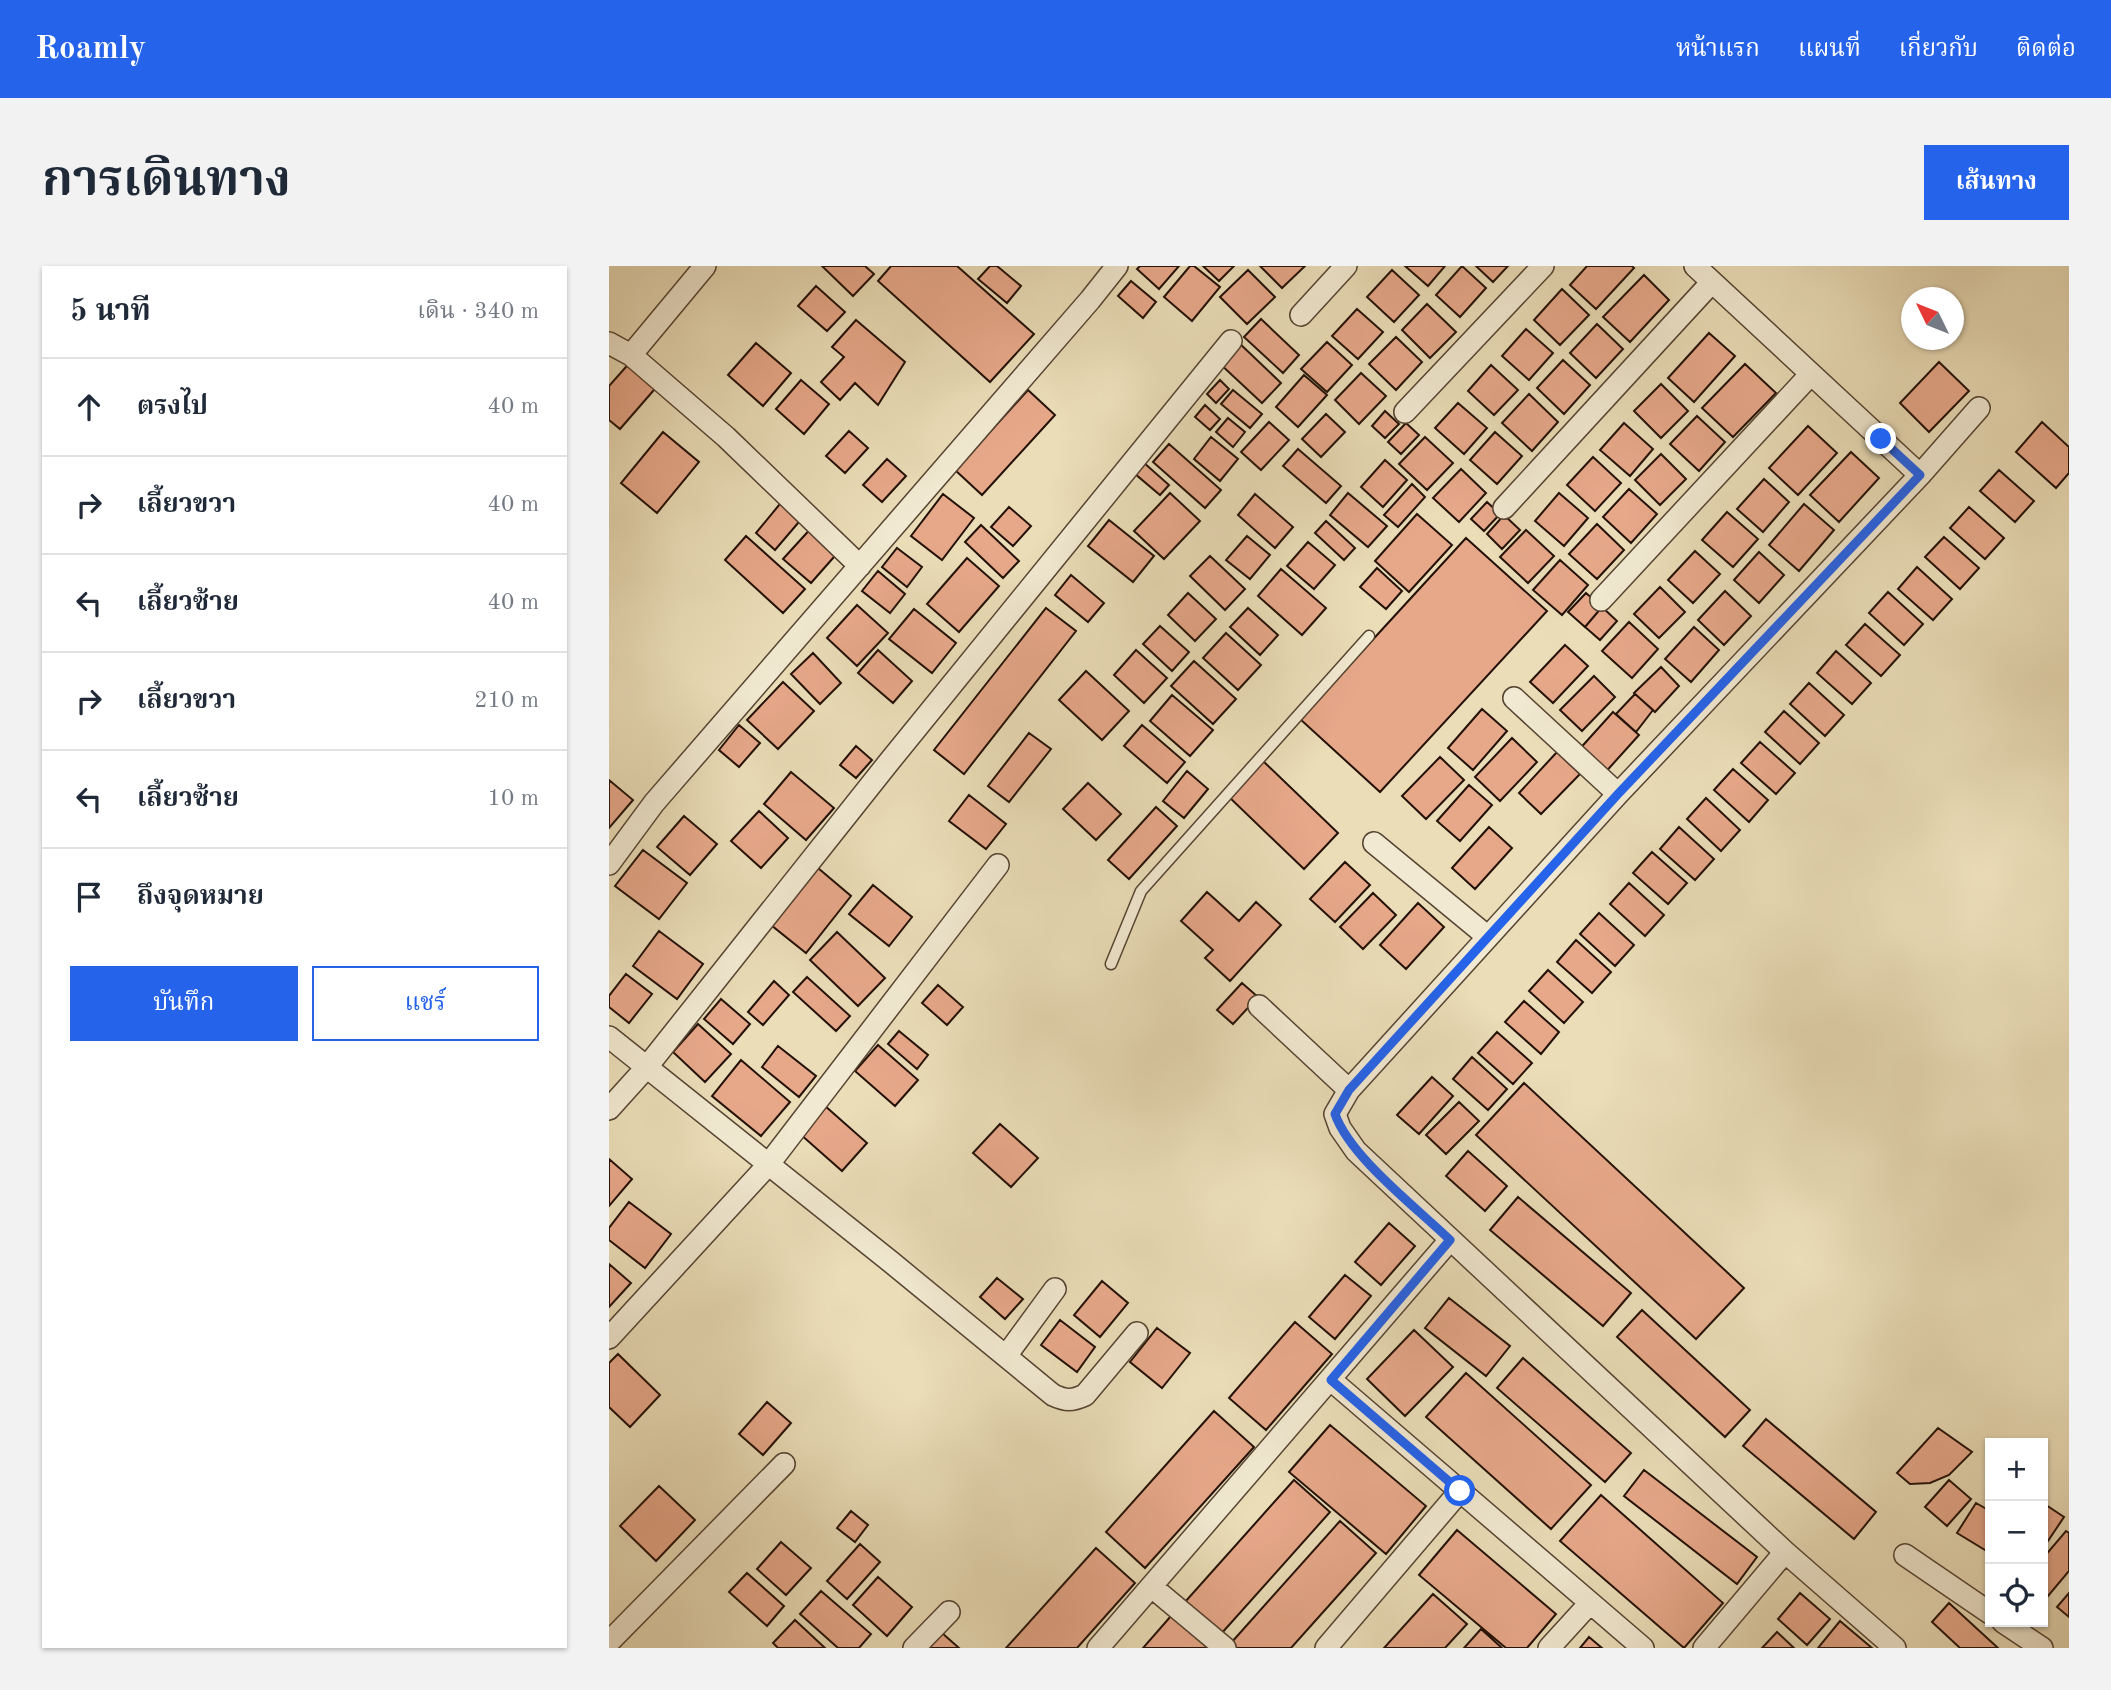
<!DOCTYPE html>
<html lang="th">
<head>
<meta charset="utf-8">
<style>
	:root { --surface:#fff; --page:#f2f2f3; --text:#1f2937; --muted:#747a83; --line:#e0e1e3; --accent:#2563eb }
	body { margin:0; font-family:"Old Standard TT","Noto Serif Thai",serif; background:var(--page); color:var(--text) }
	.controls { position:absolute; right:21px; bottom:21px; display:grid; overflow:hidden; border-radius:0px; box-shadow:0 2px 5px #0004 }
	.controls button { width:63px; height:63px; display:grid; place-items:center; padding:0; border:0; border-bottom:2px solid var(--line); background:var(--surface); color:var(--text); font:35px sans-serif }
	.compass { position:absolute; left:1292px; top:21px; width:63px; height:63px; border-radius:50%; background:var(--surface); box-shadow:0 2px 5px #0004; rotate:313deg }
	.stop { position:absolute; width:21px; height:21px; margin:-16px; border:5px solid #2563eb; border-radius:50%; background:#fff }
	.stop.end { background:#2563eb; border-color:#fff; box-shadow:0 2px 7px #0008 }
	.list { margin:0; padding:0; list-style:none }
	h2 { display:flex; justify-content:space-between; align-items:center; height:91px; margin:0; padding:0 28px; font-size:30px }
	h2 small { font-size:23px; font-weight:400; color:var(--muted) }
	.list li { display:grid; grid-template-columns:46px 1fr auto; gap:21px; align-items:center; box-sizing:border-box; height:98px; padding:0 28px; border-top:2px solid var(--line) }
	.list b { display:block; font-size:26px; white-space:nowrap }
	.list em { font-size:23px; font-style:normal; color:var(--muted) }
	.actions { display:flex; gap:14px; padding:21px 28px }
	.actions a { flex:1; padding:16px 0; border:2px solid var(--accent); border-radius:0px; text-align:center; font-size:24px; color:var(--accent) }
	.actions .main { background:var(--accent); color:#fff }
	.icon { flex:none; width:38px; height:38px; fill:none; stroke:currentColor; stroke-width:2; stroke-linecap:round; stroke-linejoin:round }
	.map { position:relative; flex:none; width:1460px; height:1382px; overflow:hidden; border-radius:0px }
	header { display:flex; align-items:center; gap:42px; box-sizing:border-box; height:98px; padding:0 35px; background:var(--accent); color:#fff }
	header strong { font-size:33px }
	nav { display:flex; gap:38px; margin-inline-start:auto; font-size:24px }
	.intro { display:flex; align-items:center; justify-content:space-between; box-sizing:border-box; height:168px; padding:0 42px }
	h1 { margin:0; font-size:49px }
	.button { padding:18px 32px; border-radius:0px; background:var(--accent); color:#fff; font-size:24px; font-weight:700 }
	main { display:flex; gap:42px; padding:0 42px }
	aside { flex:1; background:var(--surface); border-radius:0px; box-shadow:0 2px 5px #0004 }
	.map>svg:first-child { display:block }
</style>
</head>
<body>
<header>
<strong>Roamly</strong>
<nav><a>หน้าแรก</a><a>แผนที่</a><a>เกี่ยวกับ</a><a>ติดต่อ</a></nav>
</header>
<div class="intro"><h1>การเดินทาง</h1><a class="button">เส้นทาง</a></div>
<main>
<aside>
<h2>5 นาที<small>เดิน · 340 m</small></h2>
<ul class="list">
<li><svg class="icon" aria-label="ahead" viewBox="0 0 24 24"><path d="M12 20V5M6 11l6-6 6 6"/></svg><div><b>ตรงไป</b></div><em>40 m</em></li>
<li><svg class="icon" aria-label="right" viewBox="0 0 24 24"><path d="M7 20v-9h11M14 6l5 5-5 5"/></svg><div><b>เลี้ยวขวา</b></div><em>40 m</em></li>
<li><svg class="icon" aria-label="left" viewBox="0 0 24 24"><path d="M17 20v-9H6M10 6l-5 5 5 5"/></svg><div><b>เลี้ยวซ้าย</b></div><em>40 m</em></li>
<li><svg class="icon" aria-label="right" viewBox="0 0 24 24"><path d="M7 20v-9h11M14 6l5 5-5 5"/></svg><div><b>เลี้ยวขวา</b></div><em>210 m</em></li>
<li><svg class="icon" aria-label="left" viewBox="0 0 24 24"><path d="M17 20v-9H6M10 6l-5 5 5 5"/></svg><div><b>เลี้ยวซ้าย</b></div><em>10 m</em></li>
<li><svg class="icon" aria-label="arrive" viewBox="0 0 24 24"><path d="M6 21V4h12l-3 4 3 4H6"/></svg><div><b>ถึงจุดหมาย</b></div></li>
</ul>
<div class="actions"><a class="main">บันทึก</a><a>แชร์</a></div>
</aside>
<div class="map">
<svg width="1460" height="1382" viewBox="0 0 1460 1382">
	<rect width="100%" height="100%" fill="#eaddb8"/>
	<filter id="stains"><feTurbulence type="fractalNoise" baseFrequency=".00286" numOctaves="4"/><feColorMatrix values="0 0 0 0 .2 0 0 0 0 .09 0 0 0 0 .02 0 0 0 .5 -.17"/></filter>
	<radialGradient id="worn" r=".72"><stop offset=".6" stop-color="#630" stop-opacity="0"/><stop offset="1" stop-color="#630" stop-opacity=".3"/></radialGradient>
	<!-- building -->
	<path fill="#e7a88a" stroke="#241106" stroke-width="2" d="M213 0H256L265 8 244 30Z
		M282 0H348L425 68 381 116 269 15Z
		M381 0H388L412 20 398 37 369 13Z
		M531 0H570L550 23 528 3Z
		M581 0H585L611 21 583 55 555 31Z
		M594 0H625L610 15Z
		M651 0H696L673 22Z
		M796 0H836L819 20Z
		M853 0 877 22 851 51 827 29Z
		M867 0H899L884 16Z
		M978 0H1023L1025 2 987 43 961 19Z
		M639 4 666 31 638 58 611 31Z
		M783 4 810 29 785 56 758 31Z
		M1035 9 1060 34 1021 76 994 51Z
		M522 15 547 36 534 52 509 30Z
		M207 20 236 46 218 65 189 40Z
		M953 23 980 49 951 79 925 54Z
		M818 38 847 66 821 92 793 64Z
		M748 43 774 66 749 93 723 70Z
		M652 53 690 89 674 107 635 71Z
		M247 54 296 96 269 139 246 117 231 134 212 116 235 91 223 81Z
		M988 58 1014 83 987 112 961 87Z
		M917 63 944 87 920 114 893 90Z
		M1100 67 1126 90 1085 136 1059 112Z
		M787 71 813 96 787 124 760 98Z
		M628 75 672 117 653 137 609 96Z
		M718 76 743 99 718 126 692 103Z
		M147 77 182 107 154 140 119 109Z
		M24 93 51 117 11 163 0 154V120Z
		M954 94 981 119 955 148 928 122Z
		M1330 96 1360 125 1320 166 1291 137Z
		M1136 98 1167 127 1124 171 1093 142Z
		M882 99 909 124 885 149 859 125Z
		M752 107 777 130 750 158 726 134Z
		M695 109 718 129 689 161 667 141Z
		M192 114 220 138 195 168 167 143Z
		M611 114 620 123 607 137 598 128Z
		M1052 118 1079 145 1052 172 1025 145Z
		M419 124 446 149 373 229 346 204Z
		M624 124 653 148 641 162 612 138Z
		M920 128 949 156 923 185 893 157Z
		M849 137 878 162 855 188 826 162Z
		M596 139 611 153 601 164 586 151Z
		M776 145 790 158 776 172 763 160Z
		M717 148 736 166 712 191 693 173Z
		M1088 150 1116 176 1090 205 1061 178Z
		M619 152 636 166 624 181 607 166Z
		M660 156 680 174 652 204 632 186Z
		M1433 156 1460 181V207L1447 222 1407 186Z
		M797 157 810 169 792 188 779 176Z
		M1015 157 1044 183 1021 210 991 184Z
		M1199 160 1228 187 1189 229 1160 202Z
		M240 165 259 182 236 207 217 190Z
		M54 166 90 196 48 247 12 217Z
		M886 166 913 190 888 218 861 194Z
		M602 171 629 193 611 215 585 193Z
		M816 171 844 197 818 224 790 198Z
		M560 178 612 224 596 242 544 196Z
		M689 183 732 220 717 237 674 200Z
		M1242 186 1270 212 1230 256 1201 229Z
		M1052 188 1077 213 1051 239 1026 214Z
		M984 191 1012 217 986 245 958 219Z
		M278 193 297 210 273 236 254 219Z
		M776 194 798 214 774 241 752 221Z
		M534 196 560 219 551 229 525 207Z
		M852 203 877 227 850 256 824 232Z
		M1390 204 1425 235 1406 256 1371 225Z
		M1155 213 1180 236 1154 266 1128 243Z
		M803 218 816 231 789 261 775 249Z
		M1020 223 1048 248 1022 277 994 251Z
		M561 227 591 255 555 293 525 265Z
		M739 227 778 260 759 281 721 249Z
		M950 227 979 252 955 280 926 255Z
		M334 228 365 252 333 294 302 270Z
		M646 228 684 261 666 282 629 249Z
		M175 233 195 250 166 284 147 267Z
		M878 236 891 248 875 265 862 253Z
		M1195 238 1225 264 1190 305 1160 279Z
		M400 241 422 260 404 280 382 261Z
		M1360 241 1395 272 1376 293 1341 262Z
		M1118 246 1149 273 1124 301 1093 274Z
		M808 248 843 279 800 326 766 295Z
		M895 249 911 264 893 283 878 268Z
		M500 254 545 290 524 316 479 280Z
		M717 255 746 282 735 294 706 267Z
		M988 258 1015 284 988 313 960 288Z
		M205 259 232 283 202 317 174 293Z
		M372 259 410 295 394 312 356 276Z
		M917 264 945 290 919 317 891 291Z
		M137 270 196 323 174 347 116 294Z
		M638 270 661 289 641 313 617 294Z
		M1335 271 1370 302 1351 323 1316 291Z
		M857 272 938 345 771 526 691 453Z
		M699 276 726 299 705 323 678 300Z
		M288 282 313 301 298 321 273 301Z
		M1086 285 1111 308 1084 337 1059 314Z
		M1150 286 1175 309 1150 337 1125 314Z
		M601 290 636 323 616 344 581 310Z
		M358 292 390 320 350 366 318 338Z
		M951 294 979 319 953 349 924 324Z
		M1308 301 1343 333 1324 354 1289 323Z
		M768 302 793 325 777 343 751 321Z
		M672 303 717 342 693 369 649 330Z
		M269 305 296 328 281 347 253 325Z
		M462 309 495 337 479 356 446 329Z
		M1051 321 1076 346 1050 372 1025 348Z
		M1116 325 1142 350 1115 379 1089 354Z
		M1279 326 1314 358 1295 379 1260 347Z
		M579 327 607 353 586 375 559 349Z
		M977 327 993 341 976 361 959 346Z
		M248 339 279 367 248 400 218 372Z
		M993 341 1008 355 991 374 976 361Z
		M437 342 467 365 355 508 325 484Z
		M639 342 669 369 651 389 621 361Z
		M305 343 347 377 323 407 280 373Z
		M1020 356 1049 383 1023 412 993 385Z
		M1256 358 1291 389 1272 410 1237 379Z
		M551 360 580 386 563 405 534 378Z
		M1085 361 1110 384 1082 416 1056 393Z
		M617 367 652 399 629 424 594 392Z
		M956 379 979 400 944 437 921 416Z
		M269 384 303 415 284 437 249 407Z
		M527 384 558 412 535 437 505 409Z
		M1227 385 1262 417 1243 438 1208 407Z
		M204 387 232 417 211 438 182 408Z
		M585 395 627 433 604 458 562 420Z
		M1052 401 1070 420 1046 446 1025 427Z
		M477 405 520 445 493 474 450 434Z
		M985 410 1006 431 973 465 951 444Z
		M174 416 205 445 169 483 138 454Z
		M1200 417 1235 449 1216 470 1181 438Z
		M1026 428 1044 444 1027 466 1007 448Z
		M563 429 604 464 581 490 541 455Z
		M873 443 898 465 864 504 839 482Z
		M1175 445 1210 477 1191 498 1156 466Z
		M1004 446 1030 469 993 510 967 487Z
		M130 459 151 477 130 501 110 484Z
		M533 459 576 496 558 517 515 480Z
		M420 467 442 483 400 536 379 520Z
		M903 472 928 496 891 535 866 511Z
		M1151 476 1186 507 1167 528 1132 497Z
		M247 480 263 494 247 512 231 499Z
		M948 486 971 508 932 548 910 527Z
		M831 491 855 514 817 553 793 530Z
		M653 494 729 567 695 603 619 530Z
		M1124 503 1159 534 1140 556 1105 524Z
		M578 505 599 523 575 552 554 535Z
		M182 506 225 542 197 574 155 538Z
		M0 514 24 534 0 562Z
		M479 517 512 548 487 574 454 543Z
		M860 519 883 539 851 575 828 555Z
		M360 529 397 558 377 583 340 555Z
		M1097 532 1131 564 1112 585 1078 553Z
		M547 541 568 560 520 613 499 594Z
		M150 545 179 572 152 602 122 575Z
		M75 550 108 578 81 609 48 581Z
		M880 561 903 582 866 623 843 602Z
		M1070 561 1105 593 1086 614 1051 583Z
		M34 584 78 617 50 653 6 620Z
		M1043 586 1078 617 1059 638 1024 607Z
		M736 596 761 619 726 656 701 633Z
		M209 602 242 630 197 687 162 659Z
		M1020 617 1055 649 1036 670 1001 638Z
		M264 619 303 651 280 680 240 648Z
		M598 626 630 655 647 636 672 659 621 715 596 692 604 684 572 655Z
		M764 627 787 649 754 683 731 661Z
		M809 637 835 661 797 703 771 679Z
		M990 647 1025 679 1006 700 971 668Z
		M50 665 94 698 68 733 24 700Z
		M228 666 276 712 249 740 201 694Z
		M967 674 1002 706 983 727 948 696Z
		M939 704 974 736 955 757 920 725Z
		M17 708 43 728 20 757 0 741V730Z
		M198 711 241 750 227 765 184 726Z
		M165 715 180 729 154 759 139 746Z
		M633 717 649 731 624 758 608 744Z
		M329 719 354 741 338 759 313 737Z
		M112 733 141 758 124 778 95 753Z
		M915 735 950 766 932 788 896 756Z
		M89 758 122 788 96 816 64 786Z
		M290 765 319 789 308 803 279 778Z
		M888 766 923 797 904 818 869 787Z
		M269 779 309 814 286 840 246 805Z
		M169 780 207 810 190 831 153 801Z
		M863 791 898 823 879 844 844 813Z
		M132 794 181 836 152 870 103 830Z
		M823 811 844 830 810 868 788 849Z
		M915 817 1135 1022 1087 1073 867 869Z
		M850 836 870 855 837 888 817 869Z
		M215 839 258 877 233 905 191 868Z
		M391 858 429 892 402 921 364 887Z
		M859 885 898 920 876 945 837 910Z
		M0 893 23 913 0 940Z
		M909 931 1022 1027 994 1060 881 964Z
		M20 936 62 968 36 1002 0 974V962Z
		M780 957 806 980 772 1019 746 996Z
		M0 998 22 1017 0 1041Z
		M736 1009 762 1030 726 1073 700 1051Z
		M388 1012 414 1033 396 1053 371 1031Z
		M493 1015 519 1037 491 1071 465 1049Z
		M840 1032 901 1080 877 1110 816 1062Z
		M1033 1044 1141 1144 1116 1171 1008 1071Z
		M451 1054 486 1081 468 1106 432 1079Z
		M686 1056 723 1088 657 1164 620 1132Z
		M548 1062 581 1087 553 1122 521 1096Z
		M805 1064 844 1101 796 1150 758 1113Z
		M9 1088 51 1129 21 1161 0 1141V1097Z
		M914 1092 1022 1187 996 1216 888 1122Z
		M857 1107 982 1219 942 1263 817 1151Z
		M158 1136 182 1157 154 1189 130 1168Z
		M605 1145 645 1181 536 1302 497 1266Z
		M1157 1153 1267 1246 1245 1273 1134 1180Z
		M721 1159 817 1240 777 1288 680 1206Z
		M1329 1162 1363 1186 1340 1209 1321 1217 1301 1218 1288 1207Z
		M1035 1204 1148 1291 1128 1318 1015 1230Z
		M685 1214 721 1246 612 1368 576 1336Z
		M1340 1214 1362 1233 1338 1260 1316 1241Z
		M50 1220 86 1254 47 1295 11 1260Z
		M992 1229 1114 1337 1075 1382 951 1275Z
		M1367 1237 1381 1245V1287L1348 1267Z
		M1434 1237 1455 1251 1439 1275 1434 1272Z
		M242 1245 259 1259 246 1276 228 1262Z
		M731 1255 767 1287 682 1382H628L622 1377Z
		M848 1264 947 1348 918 1382H897L810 1309Z
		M1457 1265 1460 1267V1305L1434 1336V1292Z
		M172 1276 202 1302 177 1329 148 1303Z
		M251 1278 271 1296 238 1333 218 1315Z
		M487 1282 526 1317 468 1382H397Z
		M138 1307 175 1340 158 1360 120 1326Z
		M269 1311 303 1341 278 1370 244 1339Z
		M212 1325 262 1368 250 1382H229L191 1348Z
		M1191 1327 1221 1353 1198 1379 1169 1353Z
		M1460 1327V1351L1448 1341Z
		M824 1328 858 1358 836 1382H775Z
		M1340 1337 1389 1382H1351L1323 1356Z
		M562 1350 599 1382H534Z
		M186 1354 216 1382H169L164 1377Z
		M1231 1355 1263 1382H1209Z
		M872 1363 893 1382H855Z
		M1168 1366 1185 1382H1153Z
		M333 1367 350 1382H319Z
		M980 1371 993 1382H971Z"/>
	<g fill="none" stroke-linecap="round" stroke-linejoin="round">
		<!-- lane casing -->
		<g stroke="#564432" stroke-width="13">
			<path id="lane" d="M502 698 532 625 760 370"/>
		</g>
		<!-- street casing -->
		<g stroke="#564432" stroke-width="24">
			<path id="street" d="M1086 0 1311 209
				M692 49 737 0
				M0 77 22 89 117 171 251 300
				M22 89 96 0
				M796 146 934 0
				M895 242 1103 16
				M992 334 1202 108
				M905 432 1009 528
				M765 577 879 671
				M0 598 45 537 481 34 508 0
				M650 740 740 824
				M0 771 282 996 444 1129C457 1135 463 1135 476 1129L528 1067
				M0 843 37 802 280 496 622 75
				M0 1072 159 899 389 599
				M397 1090 446 1023
				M722 1114 1034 1382
				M1296 1289 1381 1347
				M543 1321 616 1382
				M1394 1356 1433 1382
				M0 1376 175 1198
				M305 1382 340 1346
				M489 1382 841 974
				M717 1382 851 1225
				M940 1382 981 1337
				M1095 1382 1176 1286
				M1286 1382 1176 1286 747 885 731 862 726 848 740 824 1009 528 1311 209 1370 142"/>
		</g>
		<!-- lane -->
		<use href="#lane" stroke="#f1e9d1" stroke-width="10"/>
		<!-- street -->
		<use href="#street" stroke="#f1e9d1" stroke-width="21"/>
	</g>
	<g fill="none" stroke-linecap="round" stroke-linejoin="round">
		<!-- route -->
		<path stroke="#2563eb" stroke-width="9" d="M851 1225 722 1114 841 974C807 941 741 891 726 848L740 824 1009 528 1311 209 1272 173"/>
	</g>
	<rect width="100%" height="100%" filter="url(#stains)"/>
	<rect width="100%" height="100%" fill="url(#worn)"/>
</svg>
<div class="controls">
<button>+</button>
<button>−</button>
<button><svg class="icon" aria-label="locate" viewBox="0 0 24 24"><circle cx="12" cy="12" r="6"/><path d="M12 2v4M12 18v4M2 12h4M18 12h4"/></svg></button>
</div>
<svg class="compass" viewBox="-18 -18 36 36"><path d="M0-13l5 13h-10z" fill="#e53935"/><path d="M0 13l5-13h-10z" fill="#747a83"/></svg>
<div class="stop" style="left:851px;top:1225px"></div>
<div class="stop end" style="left:1272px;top:173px"></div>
</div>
</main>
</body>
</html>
